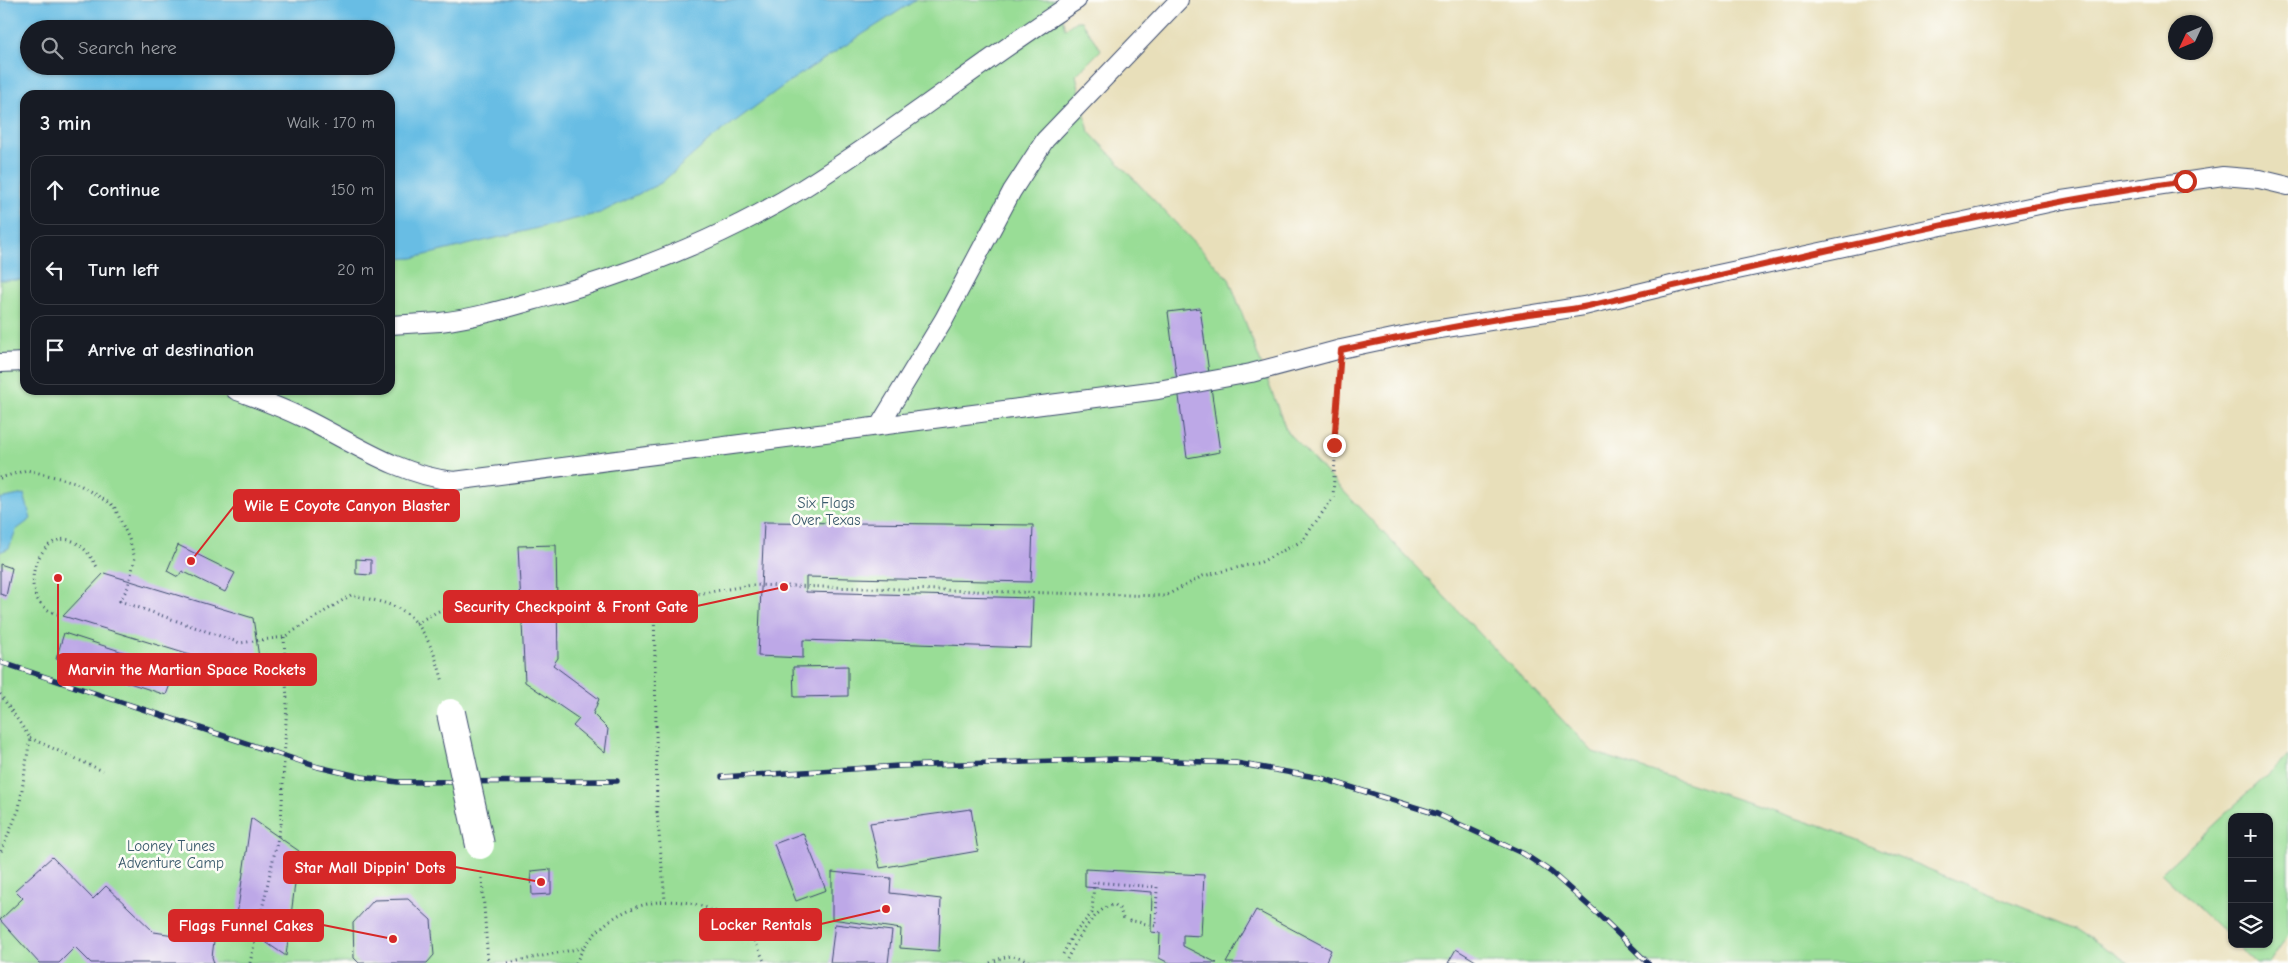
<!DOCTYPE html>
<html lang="en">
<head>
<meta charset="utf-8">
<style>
	:root { --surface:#171b24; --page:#242831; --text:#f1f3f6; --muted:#9ea1a6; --line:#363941 }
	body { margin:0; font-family:"Comic Neue",sans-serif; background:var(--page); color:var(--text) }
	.controls { position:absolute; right:15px; bottom:15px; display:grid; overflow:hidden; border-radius:10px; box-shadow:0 1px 4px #0004 }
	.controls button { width:45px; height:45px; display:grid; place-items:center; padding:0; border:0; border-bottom:1px solid var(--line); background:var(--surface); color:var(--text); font:25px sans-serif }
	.compass { position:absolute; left:2168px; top:15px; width:45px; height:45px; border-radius:50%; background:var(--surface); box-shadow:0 1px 4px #0004; rotate:226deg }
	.stop { position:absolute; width:15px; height:15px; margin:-11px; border:4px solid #c8321e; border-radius:50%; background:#fff }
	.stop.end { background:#c8321e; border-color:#fff; box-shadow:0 1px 5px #0008 }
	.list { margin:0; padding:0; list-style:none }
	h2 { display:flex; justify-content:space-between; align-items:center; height:65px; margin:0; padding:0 20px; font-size:21px }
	h2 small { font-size:16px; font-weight:400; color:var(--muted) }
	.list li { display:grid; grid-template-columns:32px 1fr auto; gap:15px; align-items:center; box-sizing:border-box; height:70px; margin:0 10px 10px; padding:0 10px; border:1px solid var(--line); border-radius:15px }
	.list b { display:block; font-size:19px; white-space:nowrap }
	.list em { font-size:16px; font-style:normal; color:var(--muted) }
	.icon { flex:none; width:28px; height:28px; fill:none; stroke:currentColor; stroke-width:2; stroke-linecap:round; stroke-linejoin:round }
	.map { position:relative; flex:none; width:2288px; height:963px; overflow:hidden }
	.search { position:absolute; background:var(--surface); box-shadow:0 1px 4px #0004; left:20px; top:20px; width:375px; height:55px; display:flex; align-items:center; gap:12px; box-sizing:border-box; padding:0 18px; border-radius:28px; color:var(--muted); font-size:19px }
	.panel { position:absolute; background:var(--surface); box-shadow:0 1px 4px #0004; left:20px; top:90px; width:375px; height:305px; border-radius:15px }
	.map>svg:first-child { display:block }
</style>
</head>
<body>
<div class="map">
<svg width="2288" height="963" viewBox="0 0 2288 963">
	<rect width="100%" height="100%" fill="#fdfcf7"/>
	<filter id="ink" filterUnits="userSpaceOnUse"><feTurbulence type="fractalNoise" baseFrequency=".02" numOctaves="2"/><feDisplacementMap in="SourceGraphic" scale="10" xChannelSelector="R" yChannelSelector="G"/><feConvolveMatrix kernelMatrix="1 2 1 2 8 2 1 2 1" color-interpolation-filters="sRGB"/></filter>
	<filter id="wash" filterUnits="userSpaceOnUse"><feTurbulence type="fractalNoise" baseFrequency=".0096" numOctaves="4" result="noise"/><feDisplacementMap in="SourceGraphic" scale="20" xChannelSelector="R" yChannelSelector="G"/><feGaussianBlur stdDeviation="1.12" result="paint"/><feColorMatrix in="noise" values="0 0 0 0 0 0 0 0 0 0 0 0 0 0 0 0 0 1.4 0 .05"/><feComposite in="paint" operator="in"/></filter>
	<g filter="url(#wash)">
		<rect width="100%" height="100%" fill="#e8dfba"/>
		<!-- green -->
		<path fill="#99dd96" stroke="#5a867a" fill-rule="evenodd" d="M0 0H1058L1065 29 1076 21H1081L1101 50 1076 75 1089 132 1229 279 1287 432 1593 752 1835 831 2078 930 2129 963H0ZM29 29H386V66H29ZM25 95H390V390H25Z
			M2288 756V935L2269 963H2256L2236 944H2269V817H2232V940L2161 873Z"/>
		<!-- water -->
		<path fill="#68bde4" stroke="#4276a1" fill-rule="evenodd" d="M0 0H916L790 81 711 139 661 183 600 213 413 258 390 259V95H25V280H0ZM29 29H386V66H29Z
			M24 494 31 519 16 530 9 548 0 552V499Z"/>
		<g id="blocks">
			<!-- building -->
			<path fill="#bda8e7" d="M1200 308 1220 452 1187 458 1168 312Z
				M764 522 1033 525 1031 582 806 577V592L1033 598 1031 648 803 640V658L758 656Z
				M178 545 235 573 225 592 182 571 178 577 167 571Z
				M556 545 558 658 553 665 599 699 593 714 608 729 605 753 573 726 579 719 525 682 518 546Z
				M356 559 371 560V575L356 574Z
				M0 564 12 568 6 596 0 594Z
				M104 573 253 618 262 677 63 616Z
				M64 633 176 669 166 695 56 659Z
				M848 666V696L794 697 793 667Z
				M971 809 978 851 880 868 870 823Z
				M251 818 299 851 286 956 236 922Z
				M803 833 826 890 796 901 774 844Z
				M52 857 93 899 106 886 154 932 214 941 212 957 214 963H91L75 947 59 963H39L0 920 23 898 15 890Z
				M551 869V894L532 895 531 871Z
				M1085 869 1204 875 1201 936 1183 935V946L1217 963H1169L1159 958 1160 933 1151 932 1152 892 1085 887Z
				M832 872 891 878 890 893 941 899 939 951 900 948 901 929 832 919Z
				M408 899 431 920 434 955 427 963H359L354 958 353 923 374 900Z
				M1256 910 1331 950 1325 963H1226Z
				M835 924 892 931 888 963H830Z
				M1456 949 1479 963H1448Z"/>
		</g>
	</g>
	<g filter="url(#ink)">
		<use href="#blocks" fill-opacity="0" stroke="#3a496c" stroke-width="1"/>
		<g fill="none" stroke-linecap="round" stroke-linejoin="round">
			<!-- lane casing -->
			<g stroke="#3a496c" stroke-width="20">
				<path id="lane" d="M390 325C407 324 424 323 440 322 476 318 511 307 546 297 636 272 722 238 802 189 897 130 983 60 1077 0
					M0 363 25 362
					M235 390C258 399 281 407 303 418 352 442 398 475 454 481L1158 390 1251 373 1341 349 1421 332 1584 306 1709 276 2062 200 2223 176 2259 179 2288 186
					M879 426 944 319 1012 191 1045 140 1179 0"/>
			</g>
			<!-- path -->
			<path stroke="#3a496c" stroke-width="3" stroke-dasharray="1 4" stroke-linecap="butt" d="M0 478 27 470 75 482 114 506 129 539 135 558 128 587 120 601 240 643 284 637 351 595C368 599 388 602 403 611 425 625 437 659 443 682
				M58 614C0 599 55 489 97 567
				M416 623 454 603 489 593
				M284 637 287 701
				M0 694 30 738 19 809 0 854
				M656 726 654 601 752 585 1165 596 1203 576 1261 562 1302 541 1333 498 1339 378
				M30 738 103 771
				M657 812 665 900
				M482 878 488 963
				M1063 954 1072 936 1092 913 1094 882 1157 887 1156 926C1147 925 1139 921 1130 921L1129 923
				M1067 959C1075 943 1096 905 1115 905L1120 909 1124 922
				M250 963 281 824
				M508 963 582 948
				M576 963C603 899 687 881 738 927 743 931 749 935 753 939 758 946 761 955 765 963
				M990 963C1007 955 1015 953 1031 963"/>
			<!-- lane -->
			<use href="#lane" stroke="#fff" stroke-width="18"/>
			<!-- rail casing -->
			<g stroke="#1b2f5e" stroke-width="5.5">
				<path id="rail" d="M0 662 318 767 362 777 398 782 617 781
					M722 777 899 766 1115 759 1236 763 1321 778 1437 814 1524 854 1551 872 1598 914 1648 963"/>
			</g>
			<!-- rail -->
			<use href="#rail" stroke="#fdfcf7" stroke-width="4" stroke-dasharray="11" stroke-linecap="butt"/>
			<!-- street-bridge casing -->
			<g stroke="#3a496c" stroke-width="30" stroke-linecap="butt">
				<path id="street-bridge" d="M451 713 480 845"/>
			</g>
			<!-- path-bridge -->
			<path stroke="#3a496c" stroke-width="3" stroke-dasharray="1 4" stroke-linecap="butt" d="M656 726 657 812
				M281 824 287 701"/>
			<!-- street-bridge -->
			<use href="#street-bridge" stroke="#fff" stroke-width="28"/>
		</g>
	</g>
	<g fill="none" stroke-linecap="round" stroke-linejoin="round" filter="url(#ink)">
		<!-- route -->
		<path stroke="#c8321e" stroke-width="6" d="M1334 445 1341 350C1401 337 1462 324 1523 315 1545 311 1567 311 1588 306 1786 260 1983 211 2185 181"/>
	</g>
	<g text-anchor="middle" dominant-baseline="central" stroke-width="5" stroke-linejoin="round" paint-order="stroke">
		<!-- park labels -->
		<g font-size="15" fill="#3a5a6c" stroke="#fdfcf7">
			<text x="826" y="503">Six Flags<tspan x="826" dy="17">Over Texas</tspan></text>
			<text x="171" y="846">Looney Tunes<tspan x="171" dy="17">Adventure Camp</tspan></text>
		</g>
	</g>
	<!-- callouts -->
	<path fill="none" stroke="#d62828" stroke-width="2" d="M191 561L234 506M784 587L697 606M58 578L58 669M541 882L455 867M886 909L821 924M393 939L323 925"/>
	<g fill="#d62828" stroke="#fdfcf7" stroke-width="2">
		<circle cx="191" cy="561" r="5"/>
		<circle cx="784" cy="587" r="5"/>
		<circle cx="58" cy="578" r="5"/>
		<circle cx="541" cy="882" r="5"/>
		<circle cx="886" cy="909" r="5"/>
		<circle cx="393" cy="939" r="5"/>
	</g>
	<g fill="#d62828" stroke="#d62828" stroke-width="2">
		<rect x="234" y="490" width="225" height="31" rx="5"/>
		<rect x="444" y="591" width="253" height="31" rx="5"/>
		<rect x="58" y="654" width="258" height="31" rx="5"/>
		<rect x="284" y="852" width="171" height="31" rx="5"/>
		<rect x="700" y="909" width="121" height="31" rx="5"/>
		<rect x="169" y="910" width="154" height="31" rx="5"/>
	</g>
	<g font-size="16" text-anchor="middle" font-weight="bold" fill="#fff">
		<text x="347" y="511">Wile E Coyote Canyon Blaster</text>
		<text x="571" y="612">Security Checkpoint &amp; Front Gate</text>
		<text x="187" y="675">Marvin the Martian Space Rockets</text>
		<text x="370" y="873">Star Mall Dippin' Dots</text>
		<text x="761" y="930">Locker Rentals</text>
		<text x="246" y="931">Flags Funnel Cakes</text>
	</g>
</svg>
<div class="controls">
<button>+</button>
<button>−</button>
<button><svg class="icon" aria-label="layers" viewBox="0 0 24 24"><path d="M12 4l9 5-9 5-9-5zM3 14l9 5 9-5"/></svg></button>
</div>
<svg class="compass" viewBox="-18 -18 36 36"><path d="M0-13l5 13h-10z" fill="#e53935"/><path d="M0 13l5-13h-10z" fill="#9ea1a6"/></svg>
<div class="stop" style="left:2185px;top:181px"></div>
<div class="stop end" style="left:1334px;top:445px"></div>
<div class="search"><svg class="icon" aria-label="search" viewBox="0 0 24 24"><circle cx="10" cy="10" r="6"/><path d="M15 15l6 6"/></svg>Search here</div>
<section class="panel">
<h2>3 min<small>Walk · 170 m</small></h2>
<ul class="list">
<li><svg class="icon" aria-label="ahead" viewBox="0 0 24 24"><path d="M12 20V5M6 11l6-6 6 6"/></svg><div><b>Continue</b></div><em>150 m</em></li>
<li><svg class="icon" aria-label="left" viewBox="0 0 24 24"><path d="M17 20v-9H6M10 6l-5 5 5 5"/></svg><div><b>Turn left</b></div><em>20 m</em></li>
<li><svg class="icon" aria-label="arrive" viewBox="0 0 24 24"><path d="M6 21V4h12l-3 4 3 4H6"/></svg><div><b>Arrive at destination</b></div></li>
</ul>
</section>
</div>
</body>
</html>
